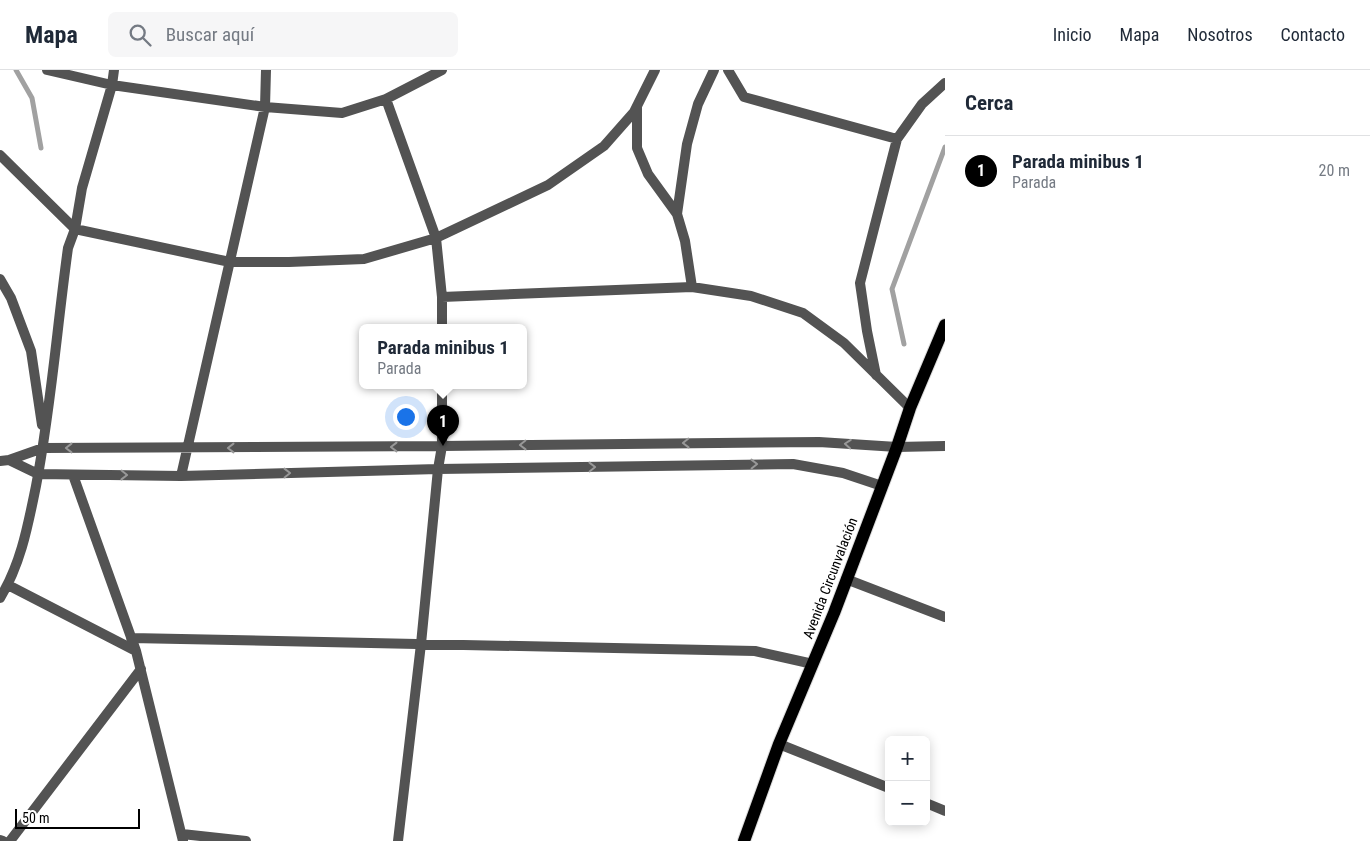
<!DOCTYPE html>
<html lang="es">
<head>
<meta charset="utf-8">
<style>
	:root { --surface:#fff; --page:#f6f6f7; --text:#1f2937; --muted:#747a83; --line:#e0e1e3; --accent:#000 }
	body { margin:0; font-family:"Roboto Condensed",sans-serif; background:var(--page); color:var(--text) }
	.controls { position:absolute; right:15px; bottom:15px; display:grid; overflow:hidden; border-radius:8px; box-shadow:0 2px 12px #0003 }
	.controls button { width:45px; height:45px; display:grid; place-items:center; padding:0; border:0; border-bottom:1px solid var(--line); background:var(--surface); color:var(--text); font:25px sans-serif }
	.scale { position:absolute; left:15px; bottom:12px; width:125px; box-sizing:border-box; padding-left:5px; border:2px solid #000; border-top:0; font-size:14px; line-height:18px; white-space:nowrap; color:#000; -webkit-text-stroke:4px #fff; paint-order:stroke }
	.you { position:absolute; left:405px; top:346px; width:18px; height:18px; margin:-12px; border:4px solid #fff; border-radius:50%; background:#1a73e8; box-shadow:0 0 0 8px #1a73e833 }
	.badge { display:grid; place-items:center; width:32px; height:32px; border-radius:50%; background:var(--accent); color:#fff; font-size:16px; font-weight:700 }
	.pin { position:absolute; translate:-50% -41px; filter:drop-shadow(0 1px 2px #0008) }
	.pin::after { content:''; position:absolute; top:26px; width:18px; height:15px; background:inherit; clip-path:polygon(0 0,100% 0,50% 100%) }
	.popup { position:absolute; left:359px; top:254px; width:168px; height:65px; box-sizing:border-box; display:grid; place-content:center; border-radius:8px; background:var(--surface); filter:drop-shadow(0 1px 4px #0005); font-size:16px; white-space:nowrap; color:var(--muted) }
	.popup b { font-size:19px; color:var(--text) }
	.popup::after { content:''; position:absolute; left:50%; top:100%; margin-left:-10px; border:10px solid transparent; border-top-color:var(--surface) }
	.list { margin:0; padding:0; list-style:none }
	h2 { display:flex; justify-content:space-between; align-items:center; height:65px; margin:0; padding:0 20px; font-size:21px }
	h2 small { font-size:16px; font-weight:400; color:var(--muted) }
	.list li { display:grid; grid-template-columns:32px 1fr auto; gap:15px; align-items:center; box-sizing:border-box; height:70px; padding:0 20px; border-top:1px solid var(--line) }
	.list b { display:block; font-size:19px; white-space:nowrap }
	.list p { margin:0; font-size:16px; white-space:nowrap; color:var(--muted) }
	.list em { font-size:16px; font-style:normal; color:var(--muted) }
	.icon { flex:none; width:28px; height:28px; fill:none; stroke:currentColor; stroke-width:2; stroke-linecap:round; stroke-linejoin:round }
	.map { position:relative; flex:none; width:945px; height:771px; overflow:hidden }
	header { display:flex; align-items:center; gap:30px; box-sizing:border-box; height:70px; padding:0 25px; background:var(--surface); border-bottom:1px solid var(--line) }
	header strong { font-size:24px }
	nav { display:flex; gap:28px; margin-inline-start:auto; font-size:18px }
	.search { width:350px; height:45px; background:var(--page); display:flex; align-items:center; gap:12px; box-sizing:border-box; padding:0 18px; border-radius:8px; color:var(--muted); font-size:19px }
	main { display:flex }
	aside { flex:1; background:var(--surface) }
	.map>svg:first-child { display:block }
</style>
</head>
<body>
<header>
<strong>Mapa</strong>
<div class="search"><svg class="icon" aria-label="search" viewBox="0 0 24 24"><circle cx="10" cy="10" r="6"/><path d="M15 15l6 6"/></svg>Buscar aquí</div>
<nav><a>Inicio</a><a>Mapa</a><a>Nosotros</a><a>Contacto</a></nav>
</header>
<main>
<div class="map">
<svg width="945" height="771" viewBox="0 0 945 771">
	<rect width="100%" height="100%" fill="#fff"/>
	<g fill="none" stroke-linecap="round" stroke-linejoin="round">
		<!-- stream -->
		<path stroke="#a1a1a1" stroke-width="5" d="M16 0 32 28 41 78
			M904 274 892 219 945 77"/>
		<!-- primary casing -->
		<g stroke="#dbdbdb" stroke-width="14">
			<path id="primary" d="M744 771 779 674 834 543 897 377 910 338 945 255"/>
		</g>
		<!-- minor -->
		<path stroke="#535353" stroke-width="10" d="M47 0 112 15 265 37 342 43 386 29 442 0
			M728 0 744 27 897 69
			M386 29 436 168 442 227V257
			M637 37V78L648 104 677 144 685 171 692 217
			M0 85 75 159 230 192H289L364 189 436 168 548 115 604 76 634 42 655 0
			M677 144 687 74 698 34 714 0
			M0 209 11 228 31 281 42 355
			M442 227 692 217 751 226 803 243 844 273 910 338
			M876 305 867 261 860 213 897 69 922 34 945 13
			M9 390 38 404 181 406 438 399 793 394 843 403 882 416
			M0 391 9 390 43 378 442 376 819 372 897 377 945 376
			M73 405 136 581 183 771
			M181 406 265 37 266 0
			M846 509 945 547
			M8 515 136 581
			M0 528C21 494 28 455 36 416 51 338 57 257 68 178L75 159 82 118 112 15 114 0
			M131 568 755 581 813 594
			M779 674 889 718
			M926 733 945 741
			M182 764 246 771
			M0 770 3 771
			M10 771 141 599
			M398 771 421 574 438 399 442 376V315"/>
		<!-- primary -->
		<use href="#primary" stroke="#000" stroke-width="12"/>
	</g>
	<!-- one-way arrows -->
	<defs><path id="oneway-chevron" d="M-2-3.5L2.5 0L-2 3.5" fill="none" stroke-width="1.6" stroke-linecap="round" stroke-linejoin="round" transform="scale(1.25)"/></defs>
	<g stroke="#989898">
		<use href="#oneway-chevron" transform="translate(686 373) rotate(179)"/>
		<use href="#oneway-chevron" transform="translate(848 374) rotate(-176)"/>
		<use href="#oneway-chevron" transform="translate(523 375) rotate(179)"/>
		<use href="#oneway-chevron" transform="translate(394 377) rotate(180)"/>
		<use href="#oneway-chevron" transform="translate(69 378) rotate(-180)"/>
		<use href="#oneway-chevron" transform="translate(231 378) rotate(180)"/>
		<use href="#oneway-chevron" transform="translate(754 394) rotate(-1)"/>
		<use href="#oneway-chevron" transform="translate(592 397) rotate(-1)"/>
		<use href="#oneway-chevron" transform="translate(287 403) rotate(-1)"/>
		<use href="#oneway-chevron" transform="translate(124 405) rotate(1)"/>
	</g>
	<g text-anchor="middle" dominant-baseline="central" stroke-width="4" stroke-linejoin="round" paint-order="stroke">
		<!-- street labels -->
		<g font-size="14" fill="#000" stroke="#fff">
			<text transform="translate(830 508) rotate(-69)">Avenida Circunvalación</text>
		</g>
	</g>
</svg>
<div class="controls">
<button>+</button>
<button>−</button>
</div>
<div class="scale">50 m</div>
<div class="you"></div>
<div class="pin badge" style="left:443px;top:376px">1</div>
<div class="popup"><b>Parada minibus 1</b>Parada</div>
</div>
<aside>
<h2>Cerca<small></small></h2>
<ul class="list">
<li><span class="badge">1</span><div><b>Parada minibus 1</b><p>Parada</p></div><em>20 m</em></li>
</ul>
</aside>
</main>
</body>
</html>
